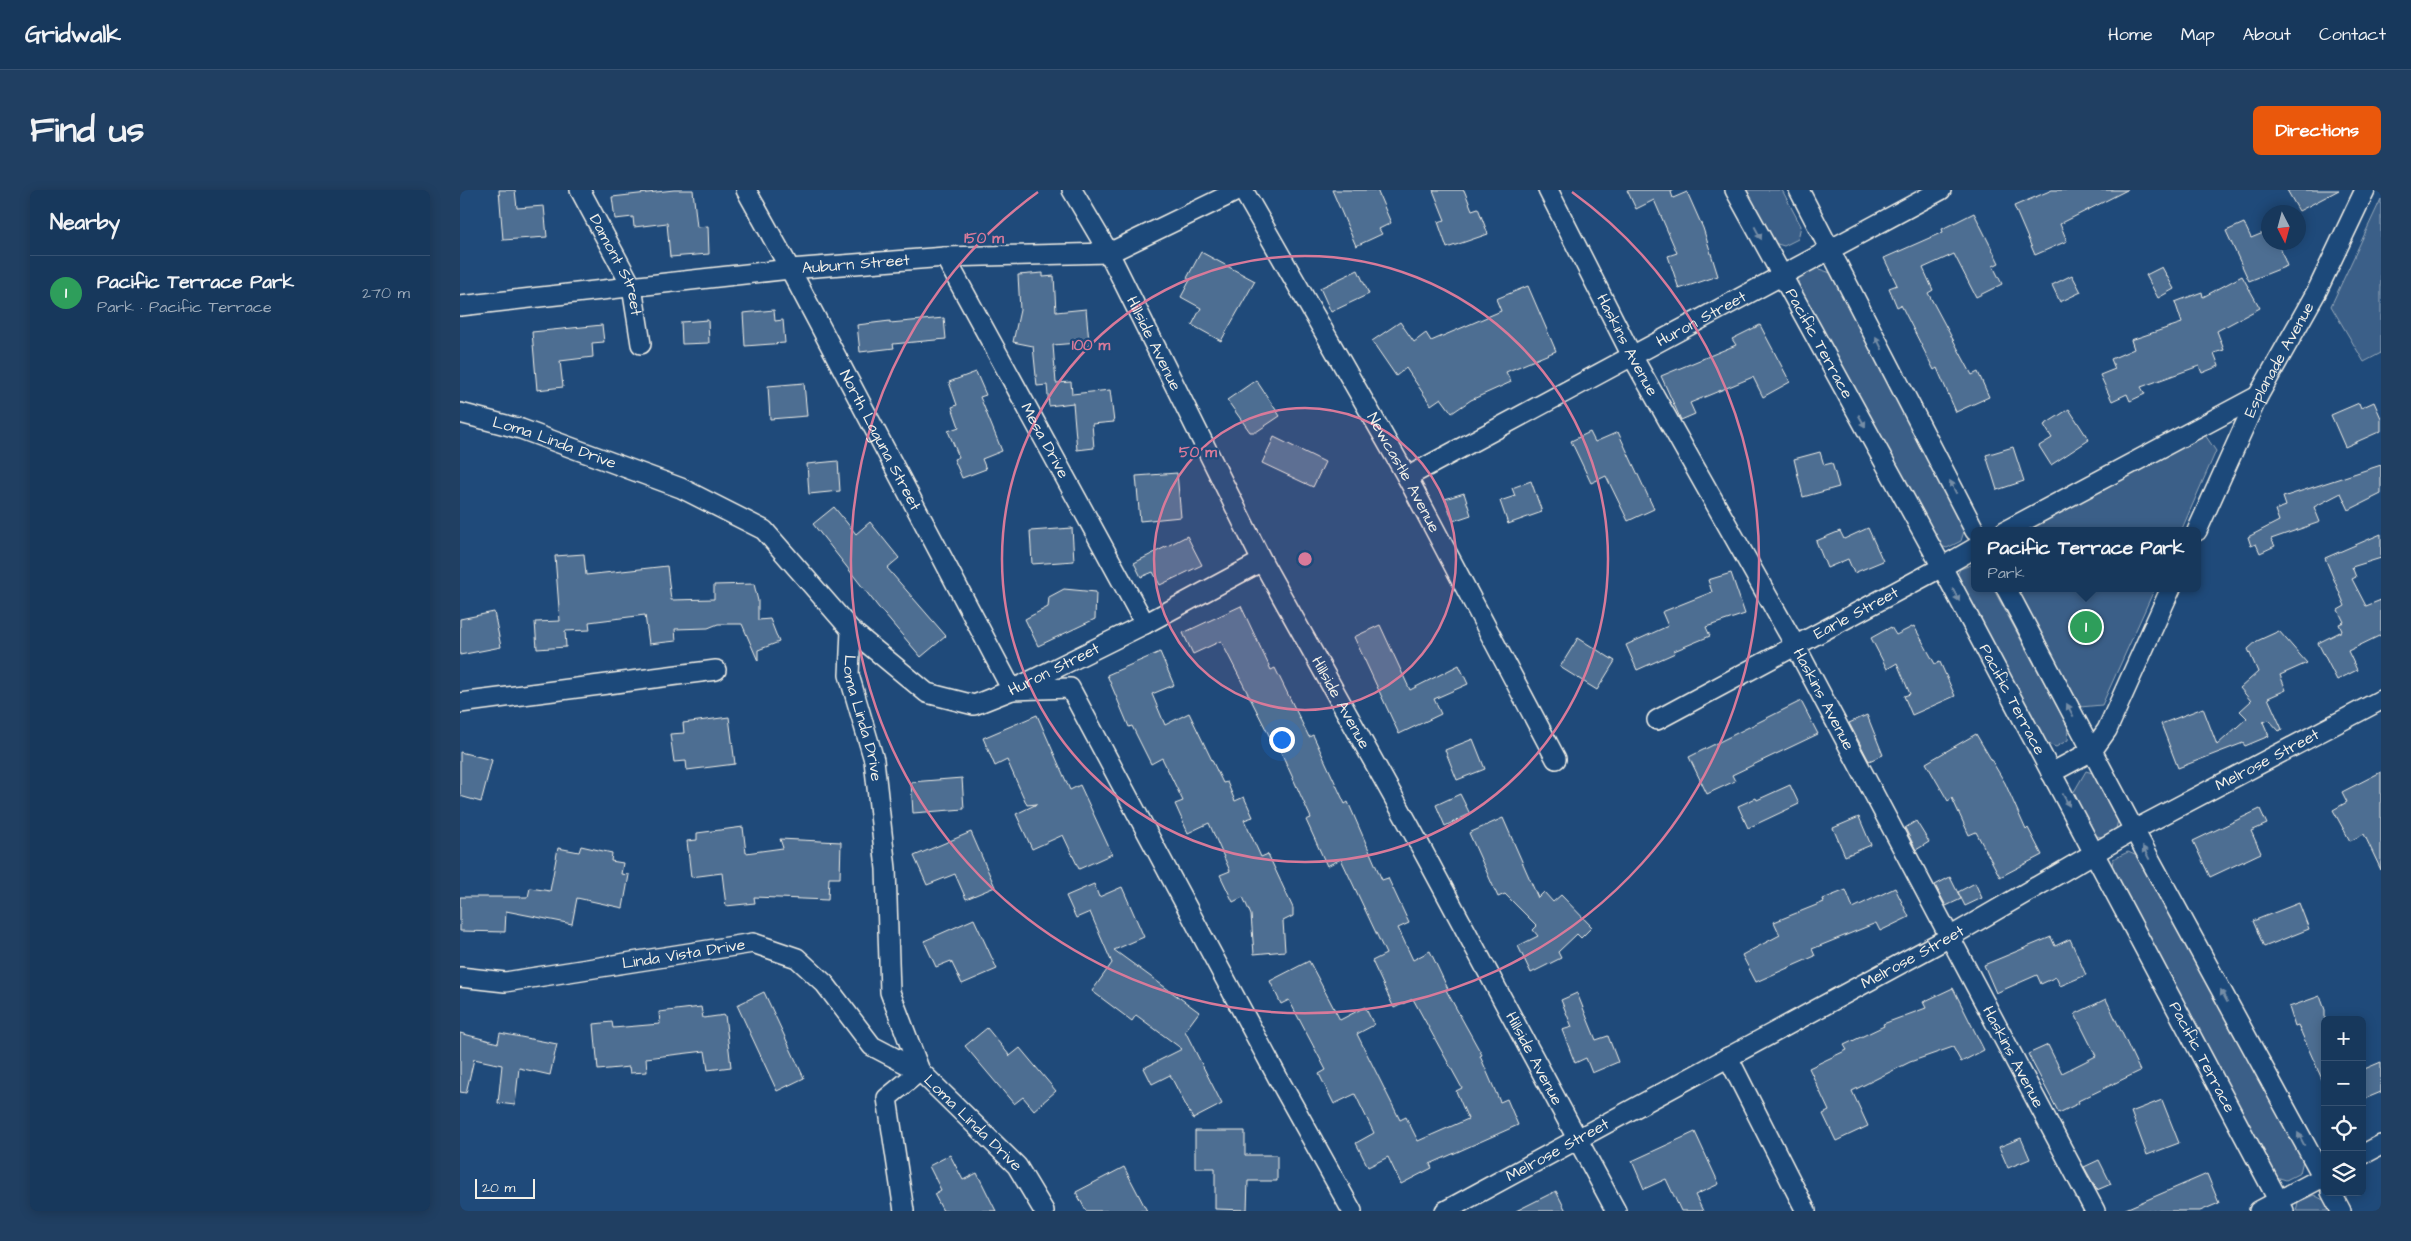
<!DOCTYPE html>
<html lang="en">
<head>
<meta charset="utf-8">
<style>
	:root { --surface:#17385c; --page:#203f62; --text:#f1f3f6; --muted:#9eacbb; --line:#365272; --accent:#ea580c }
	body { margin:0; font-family:"Architects Daughter",sans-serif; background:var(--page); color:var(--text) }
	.controls { position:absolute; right:15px; bottom:15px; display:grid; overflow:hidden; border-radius:8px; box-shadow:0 2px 12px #0003 }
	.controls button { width:45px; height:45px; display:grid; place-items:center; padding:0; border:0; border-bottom:1px solid var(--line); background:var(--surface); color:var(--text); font:25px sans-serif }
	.compass { position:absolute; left:1801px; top:15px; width:45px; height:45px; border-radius:50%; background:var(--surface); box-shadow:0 2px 12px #0003; rotate:174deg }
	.scale { position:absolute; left:15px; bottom:12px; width:60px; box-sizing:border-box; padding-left:5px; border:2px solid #f4f1e8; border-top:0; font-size:14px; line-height:18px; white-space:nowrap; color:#f4f1e8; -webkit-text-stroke:4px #1f4a7a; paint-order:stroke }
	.you { position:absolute; left:821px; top:549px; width:18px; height:18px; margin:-12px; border:4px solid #fff; border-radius:50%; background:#1a73e8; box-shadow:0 0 0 8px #1a73e833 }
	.badge { display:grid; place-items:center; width:32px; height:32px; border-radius:50%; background:var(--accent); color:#fff; font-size:16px; font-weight:700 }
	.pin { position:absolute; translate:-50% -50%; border:2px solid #fff; box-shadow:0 1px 5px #0006 }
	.popup { position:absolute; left:1511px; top:337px; width:230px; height:65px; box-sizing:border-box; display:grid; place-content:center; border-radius:8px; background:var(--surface); filter:drop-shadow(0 1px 4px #0005); font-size:16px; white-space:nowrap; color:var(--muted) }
	.popup b { font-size:19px; color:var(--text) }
	.popup::after { content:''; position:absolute; left:50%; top:100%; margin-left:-10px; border:10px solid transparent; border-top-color:var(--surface) }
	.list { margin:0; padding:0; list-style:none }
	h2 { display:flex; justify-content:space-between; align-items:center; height:65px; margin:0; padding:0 20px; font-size:21px }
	h2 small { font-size:16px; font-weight:400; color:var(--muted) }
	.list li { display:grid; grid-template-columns:32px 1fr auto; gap:15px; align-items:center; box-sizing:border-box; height:75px; padding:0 20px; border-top:1px solid var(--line) }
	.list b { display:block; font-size:19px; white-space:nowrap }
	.list p { margin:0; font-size:16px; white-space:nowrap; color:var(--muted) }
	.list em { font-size:16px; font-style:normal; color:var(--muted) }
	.icon { flex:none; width:28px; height:28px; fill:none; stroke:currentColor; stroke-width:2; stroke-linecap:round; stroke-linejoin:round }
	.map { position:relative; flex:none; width:1921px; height:1021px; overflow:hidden; border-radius:8px }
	header { display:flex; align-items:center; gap:30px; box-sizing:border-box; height:70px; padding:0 25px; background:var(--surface); border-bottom:1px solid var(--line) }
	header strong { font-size:24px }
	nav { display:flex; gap:28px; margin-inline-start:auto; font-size:18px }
	.intro { display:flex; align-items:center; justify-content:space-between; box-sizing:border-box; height:120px; padding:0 30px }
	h1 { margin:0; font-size:35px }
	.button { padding:12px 22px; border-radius:8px; background:var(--accent); color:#fff; font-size:18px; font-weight:700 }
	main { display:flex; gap:30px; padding:0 30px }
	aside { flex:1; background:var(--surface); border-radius:8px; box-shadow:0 2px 12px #0003 }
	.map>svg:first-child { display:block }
</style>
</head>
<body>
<header>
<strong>Gridwalk</strong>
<nav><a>Home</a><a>Map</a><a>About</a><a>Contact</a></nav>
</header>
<div class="intro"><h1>Find us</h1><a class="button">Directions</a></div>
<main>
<aside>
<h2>Nearby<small></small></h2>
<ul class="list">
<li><span class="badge" style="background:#2e9e5b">1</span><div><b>Pacific Terrace Park</b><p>Park · Pacific Terrace</p></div><em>270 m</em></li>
</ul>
</aside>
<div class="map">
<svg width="1921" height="1021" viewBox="0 0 1921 1021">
	<rect width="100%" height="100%" fill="#1f4a7a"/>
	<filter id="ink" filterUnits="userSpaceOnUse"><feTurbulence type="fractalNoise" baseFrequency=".02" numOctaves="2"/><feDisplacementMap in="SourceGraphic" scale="10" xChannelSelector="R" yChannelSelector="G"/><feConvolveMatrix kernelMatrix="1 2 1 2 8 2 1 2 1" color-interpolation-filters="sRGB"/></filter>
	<g filter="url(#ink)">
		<!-- green -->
		<path fill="#3a5f88" stroke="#97a8b8" d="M1283 0H1322L1341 36 1338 49 1324 56 1311 52Z
			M1921 9V163L1904 172 1871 116Z
			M1356 78 1371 83 1505 338 1501 351 1487 358 1474 354 1337 100 1339 86Z
			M1745 245 1756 261 1721 341H1562Z
			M1511 375 1515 376V398H1533L1609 539 1608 550 1596 557 1585 553 1495 389 1500 379Z
			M1553 398H1695L1642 515 1620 517Z
			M1626 581 1639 585 1659 626 1656 639 1642 647 1631 645 1612 605Z
			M1668 662 1682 668 1843 970 1840 983 1826 990 1813 986 1651 684 1653 669Z
			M1854 1005 1867 1012 1872 1021H1836L1838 1012Z"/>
		<!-- building -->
		<path fill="#4d6e92" stroke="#f4f1e8" d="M39 0H55L57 18 84 16 87 47 43 50Z
			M214 0H233L237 37 248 36 249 64 210 67 207 33 174 37 173 27 155 29 152 7Z
			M872 0H917L931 33 919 39 922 44 896 56Z
			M973 0H1004L1012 20 1018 18 1028 44 987 58 978 32 985 30Z
			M1167 0H1214L1211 2 1213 8 1227 2 1243 38 1258 86 1219 99 1208 66 1217 63 1194 10 1176 19Z
			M1592 0H1667L1600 34 1607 51 1575 65 1554 16Z
			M1827 0H1879L1839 21Z
			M1514 23 1539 73 1533 76 1542 94 1516 107 1494 64 1463 78 1473 100 1468 103 1512 185 1518 182 1529 207 1496 222 1477 178 1474 180 1441 115 1437 117 1429 98 1437 95 1424 68 1483 42 1482 39Z
			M1784 33 1791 48 1808 41V52H1818L1827 76 1789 91 1766 41Z
			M741 62 795 91 761 151 732 135 741 118 721 107 730 90 727 88Z
			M1702 77 1714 99 1698 108 1686 85Z
			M898 80 909 104 871 122 860 98Z
			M583 83V87L594 86 596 122 626 119 629 152 593 155 596 193 611 192 612 204 650 200 654 232 632 234 634 258 617 260 613 213 589 216 587 195 577 196 573 156 553 152 560 120 558 85Z
			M1612 85 1621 102 1600 112 1592 95Z
			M1782 86 1800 118 1757 141 1764 160 1754 163 1759 176 1742 183 1739 176 1681 197 1685 204 1670 211 1667 204 1652 211 1640 185 1655 179 1651 169 1674 159 1671 150 1722 133 1715 112 1742 102 1743 107Z
			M1068 96 1096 161 1046 182 1051 192 1011 210 992 223 981 208 971 215 946 178 936 186 912 151 940 132 954 152 966 143 971 151 1041 121 1036 109Z
			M314 120 315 131 323 130 325 153 285 156 283 123Z
			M484 128 486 149 433 154 434 158 400 162 397 135 430 131V133Z
			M248 130 249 153 222 154 221 132Z
			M142 135 144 152 132 153 133 167 100 171 103 197 77 200 72 142Z
			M1300 135 1330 192 1303 207 1293 187 1230 213 1235 224 1221 230 1201 186 1276 155 1272 149Z
			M516 182 526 205 520 207 542 261 522 269 526 279 502 288 494 269 499 267 488 241 499 237 492 217 497 215 489 192Z
			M796 190 820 226 796 242H790L767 210Z
			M344 193 347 226 310 229 308 196Z
			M1914 212 1921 228V241L1885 257 1871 225 1899 213 1901 218Z
			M1609 219 1629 250 1591 275 1579 256 1592 248 1584 235Z
			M1130 242 1135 252 1158 242 1194 319 1168 331 1146 286 1131 293 1111 251Z
			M814 247 865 272 853 297 802 273Z
			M1553 257 1564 291 1537 300 1526 265Z
			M1360 262 1364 275 1372 273 1379 297 1343 307 1334 269Z
			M378 271 380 301 349 304 347 274Z
			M1921 275V304L1889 320 1881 303 1854 317 1860 332 1811 349 1815 356 1800 363 1796 354 1791 356 1788 347 1819 331 1815 320 1826 316 1823 307Z
			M717 283 721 327 680 331 676 286Z
			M1071 291 1082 322 1048 334 1040 311 1055 306 1052 298Z
			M1004 303 1011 325 993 331 985 309Z
			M374 317 396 344 410 332 439 368 427 378 486 446 461 467 419 418 353 334Z
			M612 338 614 371 572 374 570 341Z
			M1408 338 1423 371 1394 383 1388 369 1367 378 1356 351 1380 341 1384 349Z
			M1921 344V368L1892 377 1896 387 1892 389 1906 416 1921 410V445L1888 461 1897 480 1877 490 1858 453 1882 441 1879 434 1884 432 1878 420 1885 416 1865 368Z
			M727 346 742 375 700 395 693 382 681 387 674 373Z
			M124 364 126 385 207 376 211 410 254 409V395L294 394 298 411V430L310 429 319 452 298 460V471L282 434H258L248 438 215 439 216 451 189 454 185 425 129 432 130 440 105 441 106 457 77 459 75 432 100 431 95 366Z
			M1271 383 1285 424 1246 437 1250 446 1214 461 1215 463 1177 480 1166 455 1208 436 1202 422 1252 402 1248 390Z
			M604 399 636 402 635 429 578 456 565 429 588 417 589 407Z
			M781 416 811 480 815 478 849 547 853 545 885 614 888 612 922 690 928 688 949 733 938 738 953 770 970 761 988 799 986 800 1022 865 1020 866 1040 912 1047 909 1058 935 970 974 972 978 941 994 928 967 908 977 896 953 914 943 895 904 874 914 859 884 866 880 829 810 821 814 810 791 849 771 880 830 905 817 914 835 897 844 940 930 946 927 958 951 1008 929 996 901 1002 898 953 809 934 818 912 771 926 764 881 669 867 676 846 630 851 628 816 551 813 553 761 451 733 464 723 443Z
			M34 422 41 457 0 465V429Z
			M920 435 950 500 999 475 1008 494 974 509 981 524 939 544 894 447Z
			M1454 436 1475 474 1480 472 1495 506 1452 525 1444 506 1450 504 1437 473 1427 479 1411 448 1431 437 1436 445Z
			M1819 441 1847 473 1820 485 1826 500 1808 508 1822 539 1819 541 1809 530 1803 532 1809 546 1785 556 1783 553 1718 578 1701 534 1743 518 1757 555 1787 528 1780 521 1791 511 1780 498 1798 482 1788 459 1797 451Z
			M1118 448 1155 471 1137 500 1100 477Z
			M700 462 714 495 692 504 705 535 729 523 763 593 767 592 775 611 784 607 793 627 784 630 801 667 808 664 833 718V726L823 731 825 761 794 764 791 725 783 707 773 712 760 685 770 681 749 633 728 643 715 614 723 611 702 568 691 574 672 536 669 537 647 485Z
			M1341 511 1358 544 1272 585 1275 591 1247 604 1229 567Z
			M577 525 610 600 620 595 652 664 619 679 603 645 572 659 556 624 577 614 567 615 547 570 535 576 523 548Z
			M1407 525 1423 565 1409 571 1389 533Z
			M269 527 275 574 227 580 226 571 214 572 210 544 224 543 223 533Z
			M1516 544 1545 593 1566 640 1568 638 1582 665 1540 687 1516 642 1509 645 1492 608 1488 611 1466 573Z
			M1013 549 1025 579 997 590 985 560Z
			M0 562 32 570 21 612 0 606Z
			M1921 582V680L1904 644 1890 651 1873 620 1887 612 1882 602Z
			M502 588 504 619 453 623 451 592Z
			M1330 595 1339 614 1288 638 1278 616 1296 608 1297 610Z
			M1000 604 1010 624 985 636 976 615Z
			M1800 619 1807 634 1791 641 1801 663 1750 687 1733 651Z
			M1399 627 1411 655 1385 666 1373 638Z
			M1043 628 1078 708 1084 702 1093 712 1101 705 1132 737 1121 748 1117 744 1098 762 1101 768 1071 783 1058 756 1078 746 1073 740 1077 736 1045 704 1038 707 1009 643Z
			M1456 631 1469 652 1456 660 1445 638Z
			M283 637 286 663 323 658 320 649 381 652 380 688H369L368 710 294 707 295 713 266 716 262 683 231 687 227 651 237 650V643Z
			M511 642 535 697 506 709 495 684 467 695 454 666Z
			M121 656 152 663 151 671 163 673 161 684 169 685 163 718 117 708 112 734 46 721 45 742 0 741V707H68L70 698 90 701 98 658 119 662Z
			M1490 687 1501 709 1486 716 1475 695Z
			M1515 693 1522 708 1505 716 1498 702Z
			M634 694 639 707 662 697 684 747 654 760 739 822 725 841 762 914 733 929 710 885 692 894 684 878 722 859 676 825 672 831 632 801 652 773 630 722 616 728 606 706Z
			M1435 698 1449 727 1420 741 1416 733 1352 759 1355 766 1296 792 1282 765 1320 745 1314 732 1364 712 1363 709 1386 700 1393 718Z
			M1839 713 1849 739 1804 757 1793 731Z
			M514 729 537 779 502 794 491 771 476 777 464 751Z
			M1591 747 1595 756 1610 749 1626 785 1600 796 1596 787 1581 794 1577 785 1536 803 1524 775Z
			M1493 798 1524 860 1501 872 1493 857 1450 872 1392 901 1408 936 1376 951 1363 924 1369 921 1349 878 1387 860 1384 855 1424 836 1423 834 1466 818 1463 812Z
			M304 802 344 888 317 901 277 815Z
			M1117 803 1136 850 1148 846 1158 872 1132 883 1126 868 1115 873 1102 840 1112 837 1101 810Z
			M1860 806 1865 820V896L1838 835 1835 836 1829 817Z
			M1646 809 1680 881 1618 911 1619 913 1599 923 1568 864 1588 855 1602 883 1636 866 1615 824Z
			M241 817 243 828 265 825 271 877 248 880 245 861 186 868 187 882 170 883 169 877 138 880 134 834 152 832 153 838 200 834 199 822Z
			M527 838 550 866 560 858 596 901 574 920 563 907 554 914 505 856Z
			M0 843 38 853 40 843 97 854 90 885 59 878 55 915 38 913 42 875 14 869 6 903 0 902Z
			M1921 872V902L1902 910V880Z
			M1702 910 1719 953 1687 965 1671 922Z
			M735 941H785V965H817V991H788L787 1020 755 1019V978H735Z
			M1235 942 1259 994 1235 1005 1243 1021H1221L1206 989 1184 999 1172 971Z
			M1561 948 1570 969 1548 978 1539 957Z
			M490 965 503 990 517 983 536 1021H483L474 1004 481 1000 469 976Z
			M1639 970 1651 994 1637 1000 1624 977Z
			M664 977 687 1021H626L616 1002Z
			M1747 984 1759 1013 1740 1021H1661Z
			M1096 1001 1106 1021H1056Z"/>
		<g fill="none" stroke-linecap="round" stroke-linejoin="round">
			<!-- minor casing -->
			<g stroke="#f4f1e8" stroke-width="22">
				<g id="minor">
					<path id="s1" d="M120 0 172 97 181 154"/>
					<path id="s2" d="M286 0 330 79 552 500 610 498 818 888 892 1021"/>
					<path id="s3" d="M612 0 649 63 802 371 949 635 1156 1021"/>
					<path id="s4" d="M783 0 947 287 1096 569"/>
					<path id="s5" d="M1088 0 1172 166 1335 455 1635 1021"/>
					<path id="s6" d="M1275 0 1482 377 1824 1021"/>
					<path d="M1339 0 1515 341"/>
					<path id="s7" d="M485 67 685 434"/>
					<path id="s8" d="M0 116 330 79 485 67 649 63 779 0"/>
					<path id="s9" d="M0 223 61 239 221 298 304 340 391 440 467 503 514 515 552 500 685 434 802 371"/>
					<path id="s10" d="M947 287 1481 0"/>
					<path d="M1545 341 1798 206"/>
					<path id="s11" d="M1737 341 1798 206 1857 101 1905 0"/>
					<path d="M1546 398 1674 640 1865 991"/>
					<path id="s12" d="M391 440 389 485 414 570 426 679 430 802 460 881 557 976 584 1021"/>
					<path d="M0 513 256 480"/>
					<path id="s13" d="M1197 530 1482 377 1515 358"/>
					<path d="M1591 583 1632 561 1647 540 1711 398"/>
					<path id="s14" d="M0 787 45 792 293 753 337 768 365 794 412 856 460 881 427 908 444 1021"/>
					<path d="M1268 867 1346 1021"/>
					<path d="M1902 965 1921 955"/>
					<path d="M1871 1002 1881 1021"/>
					<path id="s15" d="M985 1021 1488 748 1674 640 1921 510"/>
					<path d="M1799 1021 1865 986"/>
				</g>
			</g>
			<!-- minor -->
			<use href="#minor" stroke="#1f4a7a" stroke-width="19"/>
		</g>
		<!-- one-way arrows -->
		<defs><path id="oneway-solid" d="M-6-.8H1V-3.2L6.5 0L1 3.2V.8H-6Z" transform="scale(1.25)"/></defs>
		<g fill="#748da6">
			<use href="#oneway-solid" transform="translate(1298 43) rotate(62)"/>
			<use href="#oneway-solid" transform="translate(1419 153) rotate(-117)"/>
			<use href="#oneway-solid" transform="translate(1402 231) rotate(61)"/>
			<use href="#oneway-solid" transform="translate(1493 297) rotate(-117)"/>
			<use href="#oneway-solid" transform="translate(1496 405) rotate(62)"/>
			<use href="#oneway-solid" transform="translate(1610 520) rotate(-118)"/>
			<use href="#oneway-solid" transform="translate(1606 610) rotate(61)"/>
			<use href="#oneway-solid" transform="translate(1686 663) rotate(-118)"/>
			<use href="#oneway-solid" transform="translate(1764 806) rotate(-118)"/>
			<use href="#oneway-solid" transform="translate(1841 949) rotate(-118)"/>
		</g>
	</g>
	<!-- distance rings -->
	<circle cx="845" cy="369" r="151" fill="#d87a9a" fill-opacity=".12"/>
	<g fill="none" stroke="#d87a9a" stroke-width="2.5">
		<circle cx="845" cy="369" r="151"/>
		<circle cx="845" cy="369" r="303"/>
		<path d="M1112 2A454 454 0 1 1 578 2"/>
	</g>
	<g text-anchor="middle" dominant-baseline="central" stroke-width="4.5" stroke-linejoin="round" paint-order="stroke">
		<!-- street labels -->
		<g font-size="16" fill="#f4f1e8" stroke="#1f4a7a">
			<text stroke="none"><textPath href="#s8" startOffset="398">Auburn Street</textPath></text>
			<text stroke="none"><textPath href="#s1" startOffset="84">Damont Street</textPath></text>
			<text stroke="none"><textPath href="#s10" startOffset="334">Huron Street</textPath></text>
			<text stroke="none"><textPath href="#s3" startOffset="174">Hillside Avenue</textPath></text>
			<text stroke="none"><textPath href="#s6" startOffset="175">Pacific Terrace</textPath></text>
			<text stroke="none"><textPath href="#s5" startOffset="174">Haskins Avenue</textPath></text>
			<text stroke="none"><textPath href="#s11" startOffset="190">Esplanade Avenue</textPath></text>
			<text stroke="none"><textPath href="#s2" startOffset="284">North Laguna Street</textPath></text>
			<text stroke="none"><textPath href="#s7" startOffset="209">Mesa Drive</textPath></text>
			<text stroke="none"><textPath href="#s9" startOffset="99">Loma Linda Drive</textPath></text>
			<text stroke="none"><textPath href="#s4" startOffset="325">Newcastle Avenue</textPath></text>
			<text stroke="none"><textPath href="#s13" startOffset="226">Earle Street</textPath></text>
			<text stroke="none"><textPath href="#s9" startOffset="694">Huron Street</textPath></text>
			<text stroke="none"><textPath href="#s6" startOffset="580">Pacific Terrace</textPath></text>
			<text stroke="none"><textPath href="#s5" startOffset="579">Haskins Avenue</textPath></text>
			<text stroke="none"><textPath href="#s3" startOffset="579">Hillside Avenue</textPath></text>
			<text stroke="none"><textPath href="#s12" startOffset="90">Loma Linda Drive</textPath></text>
			<text stroke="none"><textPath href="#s15" startOffset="938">Melrose Street</textPath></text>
			<text stroke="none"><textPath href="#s14" startOffset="226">Linda Vista Drive</textPath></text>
			<text stroke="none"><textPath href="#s15" startOffset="532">Melrose Street</textPath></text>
			<text stroke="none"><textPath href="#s6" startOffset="985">Pacific Terrace</textPath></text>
			<text stroke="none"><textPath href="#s3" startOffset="984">Hillside Avenue</textPath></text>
			<text stroke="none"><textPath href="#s5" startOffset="984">Haskins Avenue</textPath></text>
			<text stroke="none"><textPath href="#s12" startOffset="525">Loma Linda Drive</textPath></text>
			<text stroke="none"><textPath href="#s15" startOffset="128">Melrose Street</textPath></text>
		</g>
	</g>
	<circle cx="845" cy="369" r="8" fill="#d87a9a" stroke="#1f4a7a" stroke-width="2.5"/>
	<g font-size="15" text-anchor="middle" font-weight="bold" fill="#d87a9a" stroke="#1f4a7a" stroke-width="4.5" stroke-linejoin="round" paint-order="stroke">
		<text x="524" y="53">150 m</text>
		<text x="631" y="160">100 m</text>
		<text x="738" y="267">50 m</text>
	</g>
</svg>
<div class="controls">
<button>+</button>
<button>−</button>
<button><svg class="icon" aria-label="locate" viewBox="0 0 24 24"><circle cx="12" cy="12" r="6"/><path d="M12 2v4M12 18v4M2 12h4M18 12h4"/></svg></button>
<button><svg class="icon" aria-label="layers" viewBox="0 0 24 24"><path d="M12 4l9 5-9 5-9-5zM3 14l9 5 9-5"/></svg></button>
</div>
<svg class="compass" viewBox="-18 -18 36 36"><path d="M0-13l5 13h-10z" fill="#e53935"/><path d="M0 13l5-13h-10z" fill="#9eacbb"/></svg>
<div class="scale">20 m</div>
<div class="you"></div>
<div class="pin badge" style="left:1626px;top:437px;background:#2e9e5b">1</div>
<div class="popup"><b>Pacific Terrace Park</b>Park</div>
</div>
</main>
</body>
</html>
